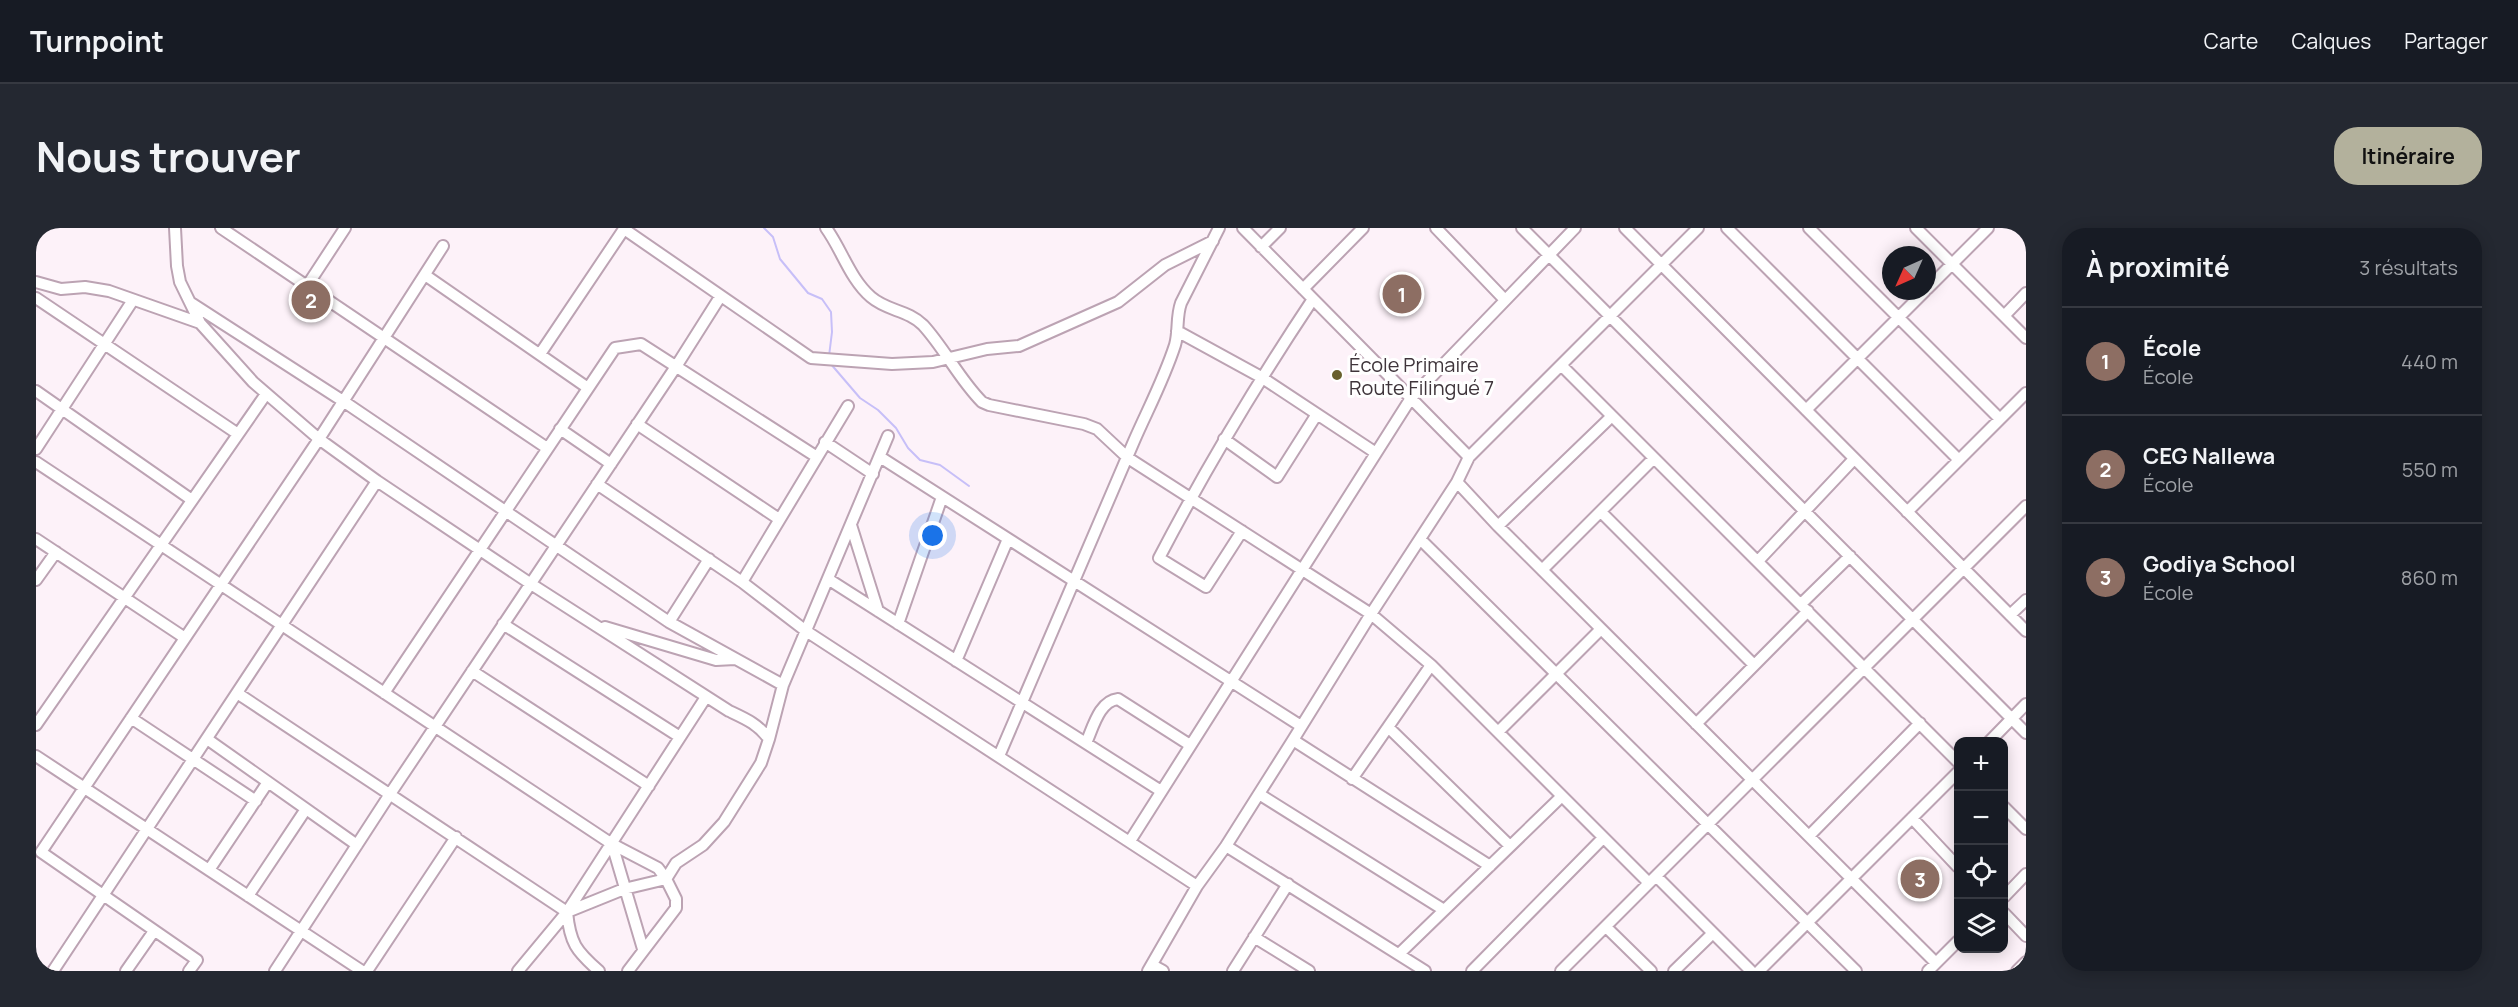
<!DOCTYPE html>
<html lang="fr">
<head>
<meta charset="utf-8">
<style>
	:root { --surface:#171b24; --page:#242831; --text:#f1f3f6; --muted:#9ea1a6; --line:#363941; --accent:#b3b19c }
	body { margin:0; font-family:Manrope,sans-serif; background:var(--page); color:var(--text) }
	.controls { position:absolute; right:18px; bottom:18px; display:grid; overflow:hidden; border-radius:12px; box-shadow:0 3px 15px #0003 }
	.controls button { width:54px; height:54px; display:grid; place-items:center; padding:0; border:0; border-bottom:2px solid var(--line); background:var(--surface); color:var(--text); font:30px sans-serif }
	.compass { position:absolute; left:1846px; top:18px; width:54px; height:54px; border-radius:50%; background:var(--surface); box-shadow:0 3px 15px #0003; rotate:225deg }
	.you { position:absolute; left:897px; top:308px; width:21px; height:21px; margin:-15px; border:4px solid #fff; border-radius:50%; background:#1a73e8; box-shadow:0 0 0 9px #1a73e833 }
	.badge { display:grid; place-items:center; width:39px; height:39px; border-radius:50%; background:var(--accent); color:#fff; font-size:20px; font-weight:700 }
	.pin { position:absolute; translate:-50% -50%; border:3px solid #fff; box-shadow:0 2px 6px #0006 }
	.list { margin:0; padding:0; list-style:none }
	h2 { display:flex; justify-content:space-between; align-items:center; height:78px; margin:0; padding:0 24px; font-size:26px }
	h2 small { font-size:20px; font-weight:400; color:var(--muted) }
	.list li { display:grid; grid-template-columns:39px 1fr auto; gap:18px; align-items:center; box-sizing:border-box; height:108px; padding:0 24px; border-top:2px solid var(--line) }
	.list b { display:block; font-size:22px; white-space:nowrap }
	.list p { margin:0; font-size:20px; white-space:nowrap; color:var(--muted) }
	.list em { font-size:20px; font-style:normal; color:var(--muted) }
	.icon { flex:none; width:33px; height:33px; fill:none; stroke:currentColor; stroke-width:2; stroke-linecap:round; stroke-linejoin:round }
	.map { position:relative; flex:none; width:1990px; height:743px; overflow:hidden; border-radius:24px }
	header { display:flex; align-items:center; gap:36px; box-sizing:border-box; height:84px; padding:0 30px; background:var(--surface); border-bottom:2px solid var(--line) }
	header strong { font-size:28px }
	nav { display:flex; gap:33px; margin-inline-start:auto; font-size:21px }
	.intro { display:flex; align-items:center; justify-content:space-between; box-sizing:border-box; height:144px; padding:0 36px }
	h1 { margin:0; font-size:42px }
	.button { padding:15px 27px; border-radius:24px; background:var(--accent); color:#111; font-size:21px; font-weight:700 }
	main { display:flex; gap:36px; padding:0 36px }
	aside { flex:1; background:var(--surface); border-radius:24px; box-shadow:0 3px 15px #0003 }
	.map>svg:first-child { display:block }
</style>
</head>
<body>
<header>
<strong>Turnpoint</strong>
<nav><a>Carte</a><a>Calques</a><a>Partager</a></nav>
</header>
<div class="intro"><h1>Nous trouver</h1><a class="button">Itinéraire</a></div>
<main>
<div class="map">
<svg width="1990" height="743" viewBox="0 0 1990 743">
	<rect width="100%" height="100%" fill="#fdf2f9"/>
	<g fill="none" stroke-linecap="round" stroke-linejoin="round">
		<!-- stream -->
		<path stroke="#c7bff8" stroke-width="2" d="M728 0 737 9 744 31 772 65 786 71 795 84 796 104 793 128
			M794 135 824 170 842 182 860 200 872 220 884 232 904 237 933 258"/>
		<!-- minor casing -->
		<g stroke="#bca3b3" stroke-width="14">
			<path id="minor" d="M139 0 141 38 144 54 164 95 217 154 283 211 341 253 495 356 693 483C710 491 722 496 733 511
				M185 0 511 220
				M790 0C806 22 814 51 835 69 851 83 872 82 887 97 909 121 923 151 946 174L953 177 1048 196 1061 201 1092 230 1335 386 1395 437 1613 655
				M1207 0 1433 229
				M1400 0 1469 72
				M1486 0 1990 505
				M1589 0 1990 403
				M1691 0 1923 232
				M1773 0 1964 191
				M1880 0 1990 110
				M1225 19 1244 0
				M389 47 552 160
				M0 54 25 61 49 59 73 63 164 95
				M271 58 309 0
				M1267 61 1327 0
				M1891 61 1952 0
				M0 70 202 206
				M155 75 307 173 633 394 747 457
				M1968 88 1990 65
				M1141 103 1225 149 1340 225
				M504 126 588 1 775 130 856 136 897 134 951 121 983 118 1082 74 1129 37 1177 13
				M1525 137 1922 534
				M0 163 156 272
				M1770 182 1889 63
				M601 196 743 291
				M524 201 575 236
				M1188 211 1241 249 1281 186
				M789 214 837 246
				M0 221 97 72
				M844 229 1265 498
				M0 234 576 616 622 640 630 651 588 661 531 684
				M1421 254 1462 298 1900 735
				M561 256 706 354 770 403 1161 658
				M1565 284 1718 437
				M1871 284 1990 165
				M815 297 842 383
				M1462 298 1576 188
				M1206 303 1170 359 1123 330C1170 240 1221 155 1277 71
				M0 311 149 410
				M1384 311 1820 743
				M1722 333 1818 231
				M1506 342 1618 230
				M792 351 1125 563
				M0 352 20 324
				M706 354 812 178
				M1765 376 1814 328
				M1974 387 1990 372
				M633 394 673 331
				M467 396 644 509
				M862 396 906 269
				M569 399 680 432 699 431
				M920 433 972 311
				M436 443 613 558
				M201 465 531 684C534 715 540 723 563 743
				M348 465 579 120 605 116 781 229
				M95 490 220 573
				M1660 496 1772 383
				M0 497 230 166
				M1352 499 1474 618
				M1462 504 1565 401
				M171 511 321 617
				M1257 512 1454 638
				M1953 514 1990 476
				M1050 515C1057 500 1063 473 1082 471L1154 517
				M0 528 326 743
				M963 528 1098 213C1112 181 1128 151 1139 117 1143 103 1140 89 1145 75L1183 0
				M1316 551 1395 437
				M1223 566 1408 682
				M1968 579 1990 601
				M1876 590 1922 639
				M1773 608 1884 495
				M1094 613 1375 170 1539 0
				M576 616 607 721
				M1190 618 1389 743
				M173 642 232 554
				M1620 648 1715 743
				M212 668 270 581
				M1968 669 1990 646
				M1968 685 1990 708
				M1570 699 1615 743
				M1218 709 1273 743
				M1363 726 1526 568
				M1116 737 1127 743
				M17 743 341 253
				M90 743 118 703
				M153 743 161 732 5 624 283 211 407 18
				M239 743 354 566 641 137 684 69
				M331 743 420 609
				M482 743 531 684 670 469
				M592 743 640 680V671L630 651 640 635 667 617 688 594 725 535 733 511 747 457 852 208
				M1112 743 1161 658 1190 618 1257 512 1335 386 1421 254 1433 229 1662 0
				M1197 743 1252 656
				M1436 743 1567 610
				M1525 743 1990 278
				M1638 743 1677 705
				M1723 743 1922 544
				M1892 743 1922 713
				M1981 743 1990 734"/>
		</g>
		<!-- minor -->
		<use href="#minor" stroke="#fff" stroke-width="10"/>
	</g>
	<!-- markers -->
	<circle fill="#68602d" stroke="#fff" stroke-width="2" cx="1301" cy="147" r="6"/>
	<g text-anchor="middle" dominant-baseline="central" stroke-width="6" stroke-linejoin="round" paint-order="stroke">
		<!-- poi labels -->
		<g font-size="20" fill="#3f353b" stroke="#fff" text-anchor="start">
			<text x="1313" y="136">École Primaire<tspan x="1313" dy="23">Route Filingué 7</tspan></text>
		</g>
	</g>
</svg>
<div class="controls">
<button>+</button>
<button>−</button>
<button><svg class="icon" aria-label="locate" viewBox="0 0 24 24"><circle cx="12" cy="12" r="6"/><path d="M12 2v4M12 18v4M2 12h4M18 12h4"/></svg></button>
<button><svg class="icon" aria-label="layers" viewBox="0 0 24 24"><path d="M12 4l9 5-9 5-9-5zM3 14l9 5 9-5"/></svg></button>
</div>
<svg class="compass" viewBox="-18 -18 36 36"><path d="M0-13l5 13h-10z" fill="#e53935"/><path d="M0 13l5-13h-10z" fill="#9ea1a6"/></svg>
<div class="you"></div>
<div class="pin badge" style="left:1366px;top:66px;background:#8d6e63">1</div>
<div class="pin badge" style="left:275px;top:72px;background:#8d6e63">2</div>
<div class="pin badge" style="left:1884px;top:651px;background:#8d6e63">3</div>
</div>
<aside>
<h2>À proximité<small>3 résultats</small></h2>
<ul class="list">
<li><span class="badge" style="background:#8d6e63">1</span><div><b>École</b><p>École</p></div><em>440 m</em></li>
<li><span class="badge" style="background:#8d6e63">2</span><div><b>CEG Nallewa</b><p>École</p></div><em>550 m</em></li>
<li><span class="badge" style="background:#8d6e63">3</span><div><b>Godiya School</b><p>École</p></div><em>860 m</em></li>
</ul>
</aside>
</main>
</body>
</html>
